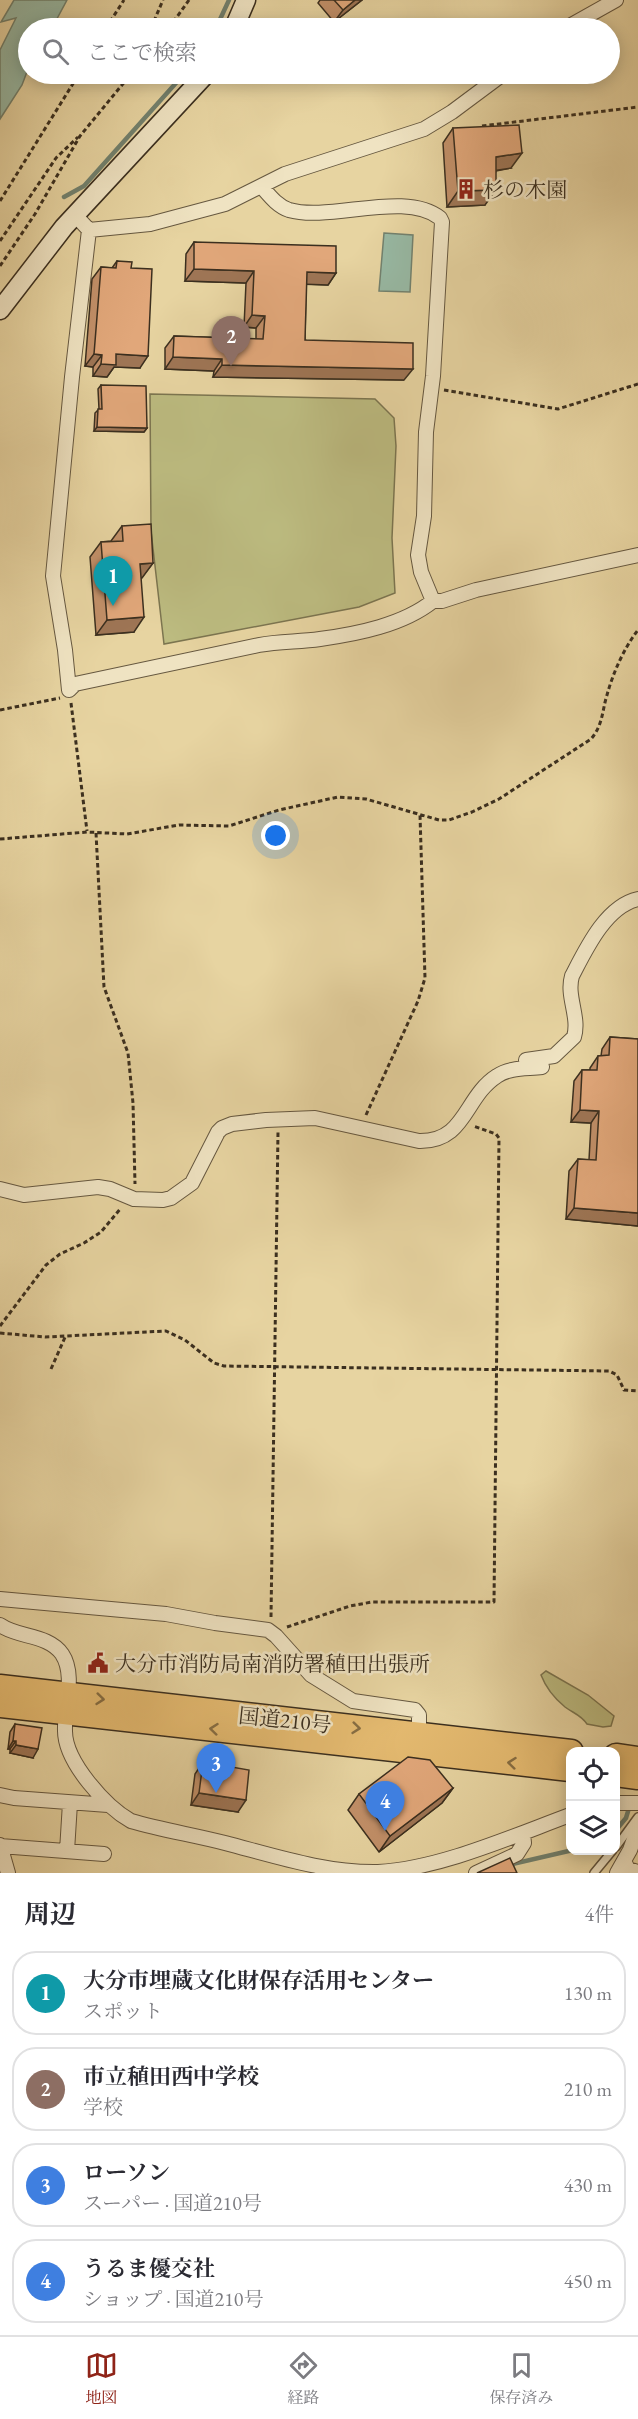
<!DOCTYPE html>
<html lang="ja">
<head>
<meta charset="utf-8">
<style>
	:root { --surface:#fff; --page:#f2f2f3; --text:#2b2b33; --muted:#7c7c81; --line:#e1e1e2; --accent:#8f2418 }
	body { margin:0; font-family:"EB Garamond","Noto Serif JP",serif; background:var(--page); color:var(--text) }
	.controls { position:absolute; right:18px; bottom:18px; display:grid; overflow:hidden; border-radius:12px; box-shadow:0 3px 15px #0003 }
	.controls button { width:54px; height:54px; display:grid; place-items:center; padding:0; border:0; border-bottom:2px solid var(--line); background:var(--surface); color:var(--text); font:30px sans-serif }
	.you { position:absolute; left:276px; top:836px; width:21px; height:21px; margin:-15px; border:4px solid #fff; border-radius:50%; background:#1a73e8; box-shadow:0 0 0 9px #1a73e833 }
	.badge { display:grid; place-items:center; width:39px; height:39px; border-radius:50%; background:var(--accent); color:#fff; font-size:20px; font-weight:700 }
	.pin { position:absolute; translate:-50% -50px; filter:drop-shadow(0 2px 3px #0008) }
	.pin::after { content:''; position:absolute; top:32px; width:21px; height:18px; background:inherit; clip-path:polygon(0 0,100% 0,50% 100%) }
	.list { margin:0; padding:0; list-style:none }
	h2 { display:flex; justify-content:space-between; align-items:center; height:78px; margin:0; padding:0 24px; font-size:26px }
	h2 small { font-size:20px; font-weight:400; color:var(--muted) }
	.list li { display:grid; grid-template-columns:39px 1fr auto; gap:18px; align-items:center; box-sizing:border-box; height:84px; margin:0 12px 12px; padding:0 12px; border:2px solid var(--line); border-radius:24px }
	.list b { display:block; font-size:22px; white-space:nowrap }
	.list p { margin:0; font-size:20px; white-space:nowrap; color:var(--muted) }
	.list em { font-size:20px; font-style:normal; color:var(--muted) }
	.icon { flex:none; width:33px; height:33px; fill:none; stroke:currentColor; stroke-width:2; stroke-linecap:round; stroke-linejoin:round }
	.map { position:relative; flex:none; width:638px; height:1873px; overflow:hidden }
	.search { position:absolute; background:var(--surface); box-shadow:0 3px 15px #0003; left:18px; right:18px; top:18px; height:66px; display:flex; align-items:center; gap:15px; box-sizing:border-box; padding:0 21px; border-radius:33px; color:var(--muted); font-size:22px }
	.sheet { height:462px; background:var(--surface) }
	nav { display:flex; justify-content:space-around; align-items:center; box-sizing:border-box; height:84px; border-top:2px solid var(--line); background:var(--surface); font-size:16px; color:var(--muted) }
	nav a { display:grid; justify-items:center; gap:3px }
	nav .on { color:var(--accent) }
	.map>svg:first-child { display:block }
</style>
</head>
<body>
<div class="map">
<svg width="638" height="1873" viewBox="0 0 638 1873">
	<rect width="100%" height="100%" fill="#e7d4a1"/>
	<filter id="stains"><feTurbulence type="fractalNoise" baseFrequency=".00333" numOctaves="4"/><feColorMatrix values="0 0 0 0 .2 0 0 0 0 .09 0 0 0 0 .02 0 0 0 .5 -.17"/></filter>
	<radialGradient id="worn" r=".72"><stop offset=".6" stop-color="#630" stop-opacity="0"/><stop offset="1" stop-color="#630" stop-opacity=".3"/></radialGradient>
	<!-- green -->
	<path fill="#bcbb80" stroke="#7c7550" stroke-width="1.5" d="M150 394 375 399 394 418 396 446 392 538 395 593 359 607 164 644 151 531Z
		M546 1671 588 1695 614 1716 611 1726 603 1727 587 1724C581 1715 573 1713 565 1707 554 1698 546 1688 541 1675Z"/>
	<!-- water -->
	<path fill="#97b8a3" stroke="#72816e" stroke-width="1.5" d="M14 0H67L52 28H28V69L22 85 0 119V50L16 18 1 22Z
		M384 233 413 235 410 292 379 291Z"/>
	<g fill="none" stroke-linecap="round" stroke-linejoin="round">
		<!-- stream -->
		<path stroke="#72816e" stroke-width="4.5" d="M216 28 229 0
			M64 197 84 186 184 74
			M616 1830 626 1818 629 1808
			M508 1865 573 1850"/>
		<!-- lane casing -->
		<g stroke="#665840" stroke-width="10">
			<path id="lane" d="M616 1847 638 1817
				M594 1873 613 1850"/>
		</g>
		<!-- street casing -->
		<g stroke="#665840" stroke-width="16">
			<path id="street" d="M566 28 616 0
				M89 230 150 224 225 204 285 174 424 129 452 112 503 74
				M433 601H442L476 590 638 555
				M69 690 75 684 259 645C279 641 299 642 320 639 357 634 403 625 433 601L421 572 418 555 424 516 426 432 433 376 442 222 440 218C405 190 331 222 289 210 277 206 269 195 261 186
				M69 690 65 650 53 576 72 377 89 230 75 215
				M526 1060 554 1056 574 1037C580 1017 566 996 572 976 586 949 606 906 638 899
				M0 1189 24 1195 98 1187 110 1189 134 1199 163 1200 171 1198 192 1183 218 1132 222 1128 232 1124 266 1120 315 1118 419 1141C466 1142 464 1097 497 1076 510 1067 527 1069 542 1067
				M0 1599 166 1614 215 1623 268 1630 276 1636 311 1675 353 1701 415 1710 419 1715V1735
				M0 1625C18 1638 48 1634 62 1654 76 1675 64 1707 65 1731 65 1762 106 1807 131 1821 162 1830 194 1835 225 1843 275 1856 326 1873 378 1872 439 1869 513 1836 570 1815
				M0 1795 14 1798 108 1805
				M616 1803H638
				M0 1845 8 1873
				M0 1846 104 1854
				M67 1851 70 1803
				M624 1861 628 1869 638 1872
				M476 1873 517 1854 524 1843 523 1833
				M617 1873 630 1850 638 1828"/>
		</g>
		<!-- secondary casing -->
		<g stroke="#3b2f1f" stroke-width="21">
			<path id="secondary" d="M234 28 246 0
				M0 310 64 227 206 74"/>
		</g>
		<!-- highway casing -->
		<g stroke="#3b2f1f" stroke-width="27">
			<path id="highway" d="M0 1687 571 1752
				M0 1705 570 1769
				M616 1756 638 1759
				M616 1774 638 1777"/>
		</g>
		<!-- path -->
		<path stroke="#3b2f1f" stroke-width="3" stroke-dasharray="4.5 3" stroke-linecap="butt" d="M106 28 124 0
			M151 28 163 0
			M169 28 189 0
			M482 126 638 107
			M0 201 79 74
			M0 241 56 158 78 137
			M0 266 35 214 80 136 131 74
			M444 390 558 409 638 384
			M71 703 87 831
			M0 710 60 698
			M96 833 104 987 128 1053 133 1103 135 1184
			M0 839 87 832 127 834 179 825 229 826 279 810 338 797 366 799 439 820H449L472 812 499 799 591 739C603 725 602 711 607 695 613 673 624 648 638 630
			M366 1115 418 1001 425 978 420 815
			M0 1326 46 1265 60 1254 84 1243 101 1232 121 1208
			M0 1333 45 1337 166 1331 185 1340 214 1363 224 1366 609 1371 617 1375 624 1390 638 1391
			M51 1369 66 1335
			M271 1617 278 1132
			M287 1627 350 1606 372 1602H494L499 1138 496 1134 473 1126"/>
		<!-- lane -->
		<use href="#lane" stroke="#efe3c2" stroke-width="7"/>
		<!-- street -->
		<use href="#street" stroke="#efe3c2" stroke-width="14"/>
		<!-- secondary -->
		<use href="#secondary" stroke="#efe3c2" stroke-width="18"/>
		<!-- highway -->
		<use href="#highway" stroke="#e4ba70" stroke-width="24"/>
	</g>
	<!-- wall -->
	<path fill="#c29069" stroke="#3b2f1f" stroke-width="1.5" d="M320 0H362L334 22 318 3Z
		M453 128 511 168 496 171 485 205 447 207 443 143Z
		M194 242 336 273 328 285 306 284 305 340 404 380 213 377 214 371 165 369V348L174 336 256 339V328L244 327 246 283 185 281 186 254Z
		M117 261 131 268 140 368 114 367 107 377 93 376V367L85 366 92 279 101 267 112 268Z
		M101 385 147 428 144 432 94 431 95 413 99 409 98 389Z
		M122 526 153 563 141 578 134 632 96 635 90 557 101 542 111 541Z
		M610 1037 638 1039V1226L566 1219 569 1171 578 1159 589 1160 591 1123 571 1122 574 1081 582 1070H590V1068L598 1056H601L602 1049Z
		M15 1724 33 1758 10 1753V1749H8L10 1732Z
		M203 1762 238 1812 191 1805 195 1774Z
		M453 1788 442 1803 379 1852 348 1810 359 1794Z"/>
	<!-- shaded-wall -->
	<path fill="#9e7555" stroke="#3b2f1f" stroke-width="1.5" d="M355 0H362L334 22 343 10Z
		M522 153 511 168 485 172 496 157Z
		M496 190 485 205 447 207 458 191Z
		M194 269 254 271 246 283 185 281Z
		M307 272 336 273 328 285 298 284Z
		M252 315 265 316 256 328 244 327Z
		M94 354 102 355 93 367 85 366Z
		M116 354 148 356 140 368 114 367 107 377 93 376 101 364Z
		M173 357 222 359 214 371 165 369Z
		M222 365 413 369 404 380 213 377Z
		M97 427 147 428 144 432 94 431Z
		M153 563 142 578 129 579 140 564Z
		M144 617 134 632 96 635 107 620Z
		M580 1110 599 1111 591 1123 571 1122Z
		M574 1208 638 1213V1226L566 1219Z
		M13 1741H16L10 1749H8Z
		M16 1745 38 1749 33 1758 10 1753Z
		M453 1788 442 1803 379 1852 390 1836Z
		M199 1793 246 1800 238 1812 191 1805Z"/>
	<!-- building -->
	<path fill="#e1a77a" stroke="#3b2f1f" stroke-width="1.5" d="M334 0H355L343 10Z
		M519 125 522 153 496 157V190L458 191 453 128Z
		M194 242 336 246V273L307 272 305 340 413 343V369L222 365V359L173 357 174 336 263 339 265 316 252 315 254 271 194 269Z
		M117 261 132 262 131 268 152 269 148 356 116 354V365L101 364 102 355 94 354 101 267 116 268Z
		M101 385 146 386 147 428 97 427 98 409H102Z
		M151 524 153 563 140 564 144 617 107 620 101 542 123 541 122 526Z
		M610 1037 638 1039V1213L574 1208 578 1159 596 1160 599 1111 580 1110 582 1070H597L598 1056 609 1055Z
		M15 1724 42 1728 38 1749 16 1745V1741H13Z
		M408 1757 430 1760 453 1788 390 1836 359 1794Z
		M203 1762 249 1770 246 1800 199 1793Z
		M510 1858 517 1873H477Z"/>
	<!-- one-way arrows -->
	<defs><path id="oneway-chevron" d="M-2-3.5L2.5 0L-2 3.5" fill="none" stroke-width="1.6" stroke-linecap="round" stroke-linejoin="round" transform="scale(1.5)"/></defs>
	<g stroke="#876e43">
		<use href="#oneway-chevron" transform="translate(100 1699) rotate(6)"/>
		<use href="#oneway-chevron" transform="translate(356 1728) rotate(6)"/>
		<use href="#oneway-chevron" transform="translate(214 1729) rotate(-174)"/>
		<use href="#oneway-chevron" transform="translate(512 1763) rotate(-174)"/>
	</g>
	<!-- icons -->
	<defs>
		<g id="building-bare" transform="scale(1.62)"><path d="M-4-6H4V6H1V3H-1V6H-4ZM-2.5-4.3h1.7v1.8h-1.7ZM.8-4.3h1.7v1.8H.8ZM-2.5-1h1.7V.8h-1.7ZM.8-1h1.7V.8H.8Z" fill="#8f2418" stroke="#efe3c2" stroke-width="2.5" paint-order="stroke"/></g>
		<g id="civic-bare" transform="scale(1.62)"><path d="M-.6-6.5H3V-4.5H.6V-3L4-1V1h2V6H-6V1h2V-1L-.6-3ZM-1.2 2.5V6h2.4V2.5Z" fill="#8f2418" stroke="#efe3c2" stroke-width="2.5" paint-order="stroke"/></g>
	</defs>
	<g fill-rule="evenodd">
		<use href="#building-bare" x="466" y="189"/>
		<use href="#civic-bare" x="98" y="1663"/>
	</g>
	<g text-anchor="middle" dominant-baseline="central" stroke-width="5" stroke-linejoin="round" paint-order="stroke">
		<!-- poi labels -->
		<g font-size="21" fill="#3b2f1f" stroke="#efe3c2" text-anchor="start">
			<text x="483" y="189">杉の木園</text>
			<text x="115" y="1663">大分市消防局南消防署稙田出張所</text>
		</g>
		<!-- street labels -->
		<g font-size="21" fill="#3b2f1f" stroke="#efe3c2">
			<text transform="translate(285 1720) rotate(6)">国道210号</text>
		</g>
	</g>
	<rect width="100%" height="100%" filter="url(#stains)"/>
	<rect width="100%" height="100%" fill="url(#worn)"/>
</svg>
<div class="controls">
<button><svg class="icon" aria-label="locate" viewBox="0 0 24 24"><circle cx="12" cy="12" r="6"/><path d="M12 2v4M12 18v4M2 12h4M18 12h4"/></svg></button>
<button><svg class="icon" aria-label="layers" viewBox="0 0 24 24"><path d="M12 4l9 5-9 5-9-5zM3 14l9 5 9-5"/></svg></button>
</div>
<div class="you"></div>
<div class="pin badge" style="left:113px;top:606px;background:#0f9aa8">1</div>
<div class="pin badge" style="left:231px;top:366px;background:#8d6e63">2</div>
<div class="pin badge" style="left:216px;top:1793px;background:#3f7fe0">3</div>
<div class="pin badge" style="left:385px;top:1831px;background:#3f7fe0">4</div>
<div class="search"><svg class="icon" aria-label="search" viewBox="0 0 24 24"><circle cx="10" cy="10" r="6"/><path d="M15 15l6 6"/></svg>ここで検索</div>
</div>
<section class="sheet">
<h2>周辺<small>4件</small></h2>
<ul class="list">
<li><span class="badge" style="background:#0f9aa8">1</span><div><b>大分市埋蔵文化財保存活用センター</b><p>スポット</p></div><em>130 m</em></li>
<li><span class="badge" style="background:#8d6e63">2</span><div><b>市立稙田西中学校</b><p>学校</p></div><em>210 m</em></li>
<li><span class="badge" style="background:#3f7fe0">3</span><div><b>ローソン</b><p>スーパー · 国道210号</p></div><em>430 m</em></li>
<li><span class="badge" style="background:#3f7fe0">4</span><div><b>うるま優交社</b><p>ショップ · 国道210号</p></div><em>450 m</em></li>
</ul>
</section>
<nav>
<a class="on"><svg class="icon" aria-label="map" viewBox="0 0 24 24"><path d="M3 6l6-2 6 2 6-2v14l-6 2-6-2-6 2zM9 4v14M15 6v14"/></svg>地図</a>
<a><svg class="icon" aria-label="directions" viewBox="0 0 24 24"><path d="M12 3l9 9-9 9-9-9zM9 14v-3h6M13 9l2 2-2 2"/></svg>経路</a>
<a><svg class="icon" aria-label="saved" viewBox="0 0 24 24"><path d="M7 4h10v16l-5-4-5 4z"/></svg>保存済み</a>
</nav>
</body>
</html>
